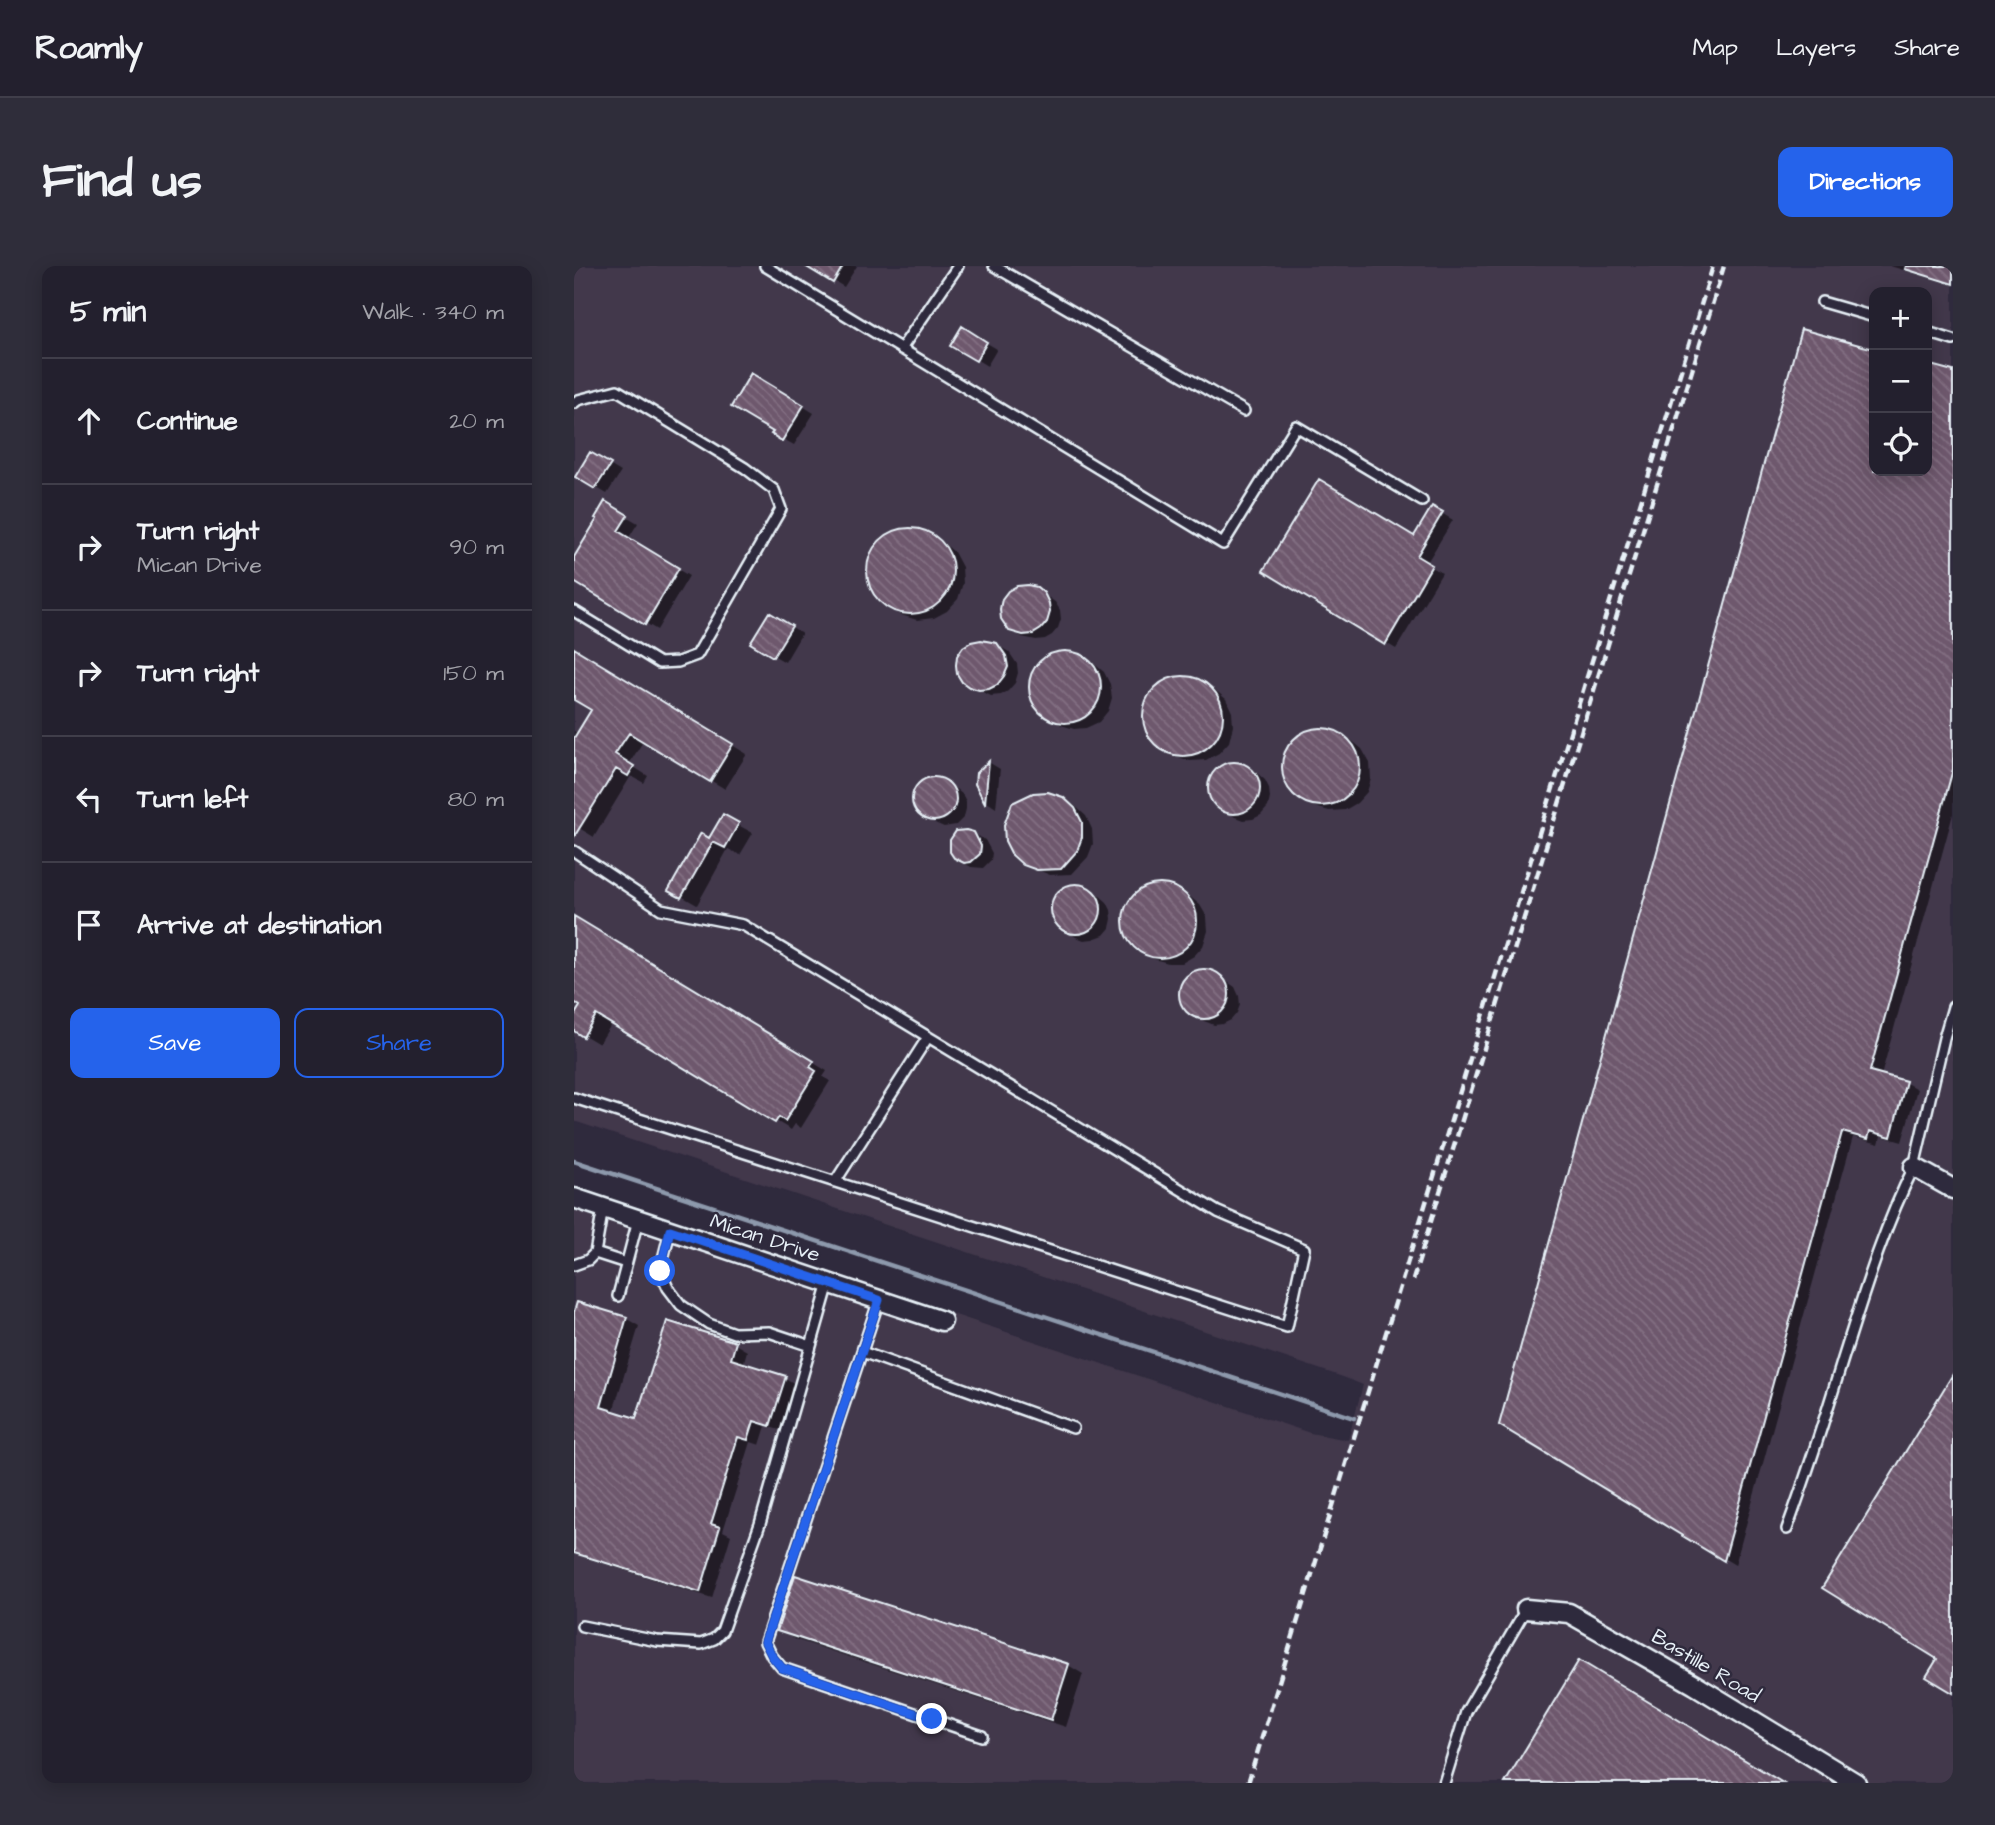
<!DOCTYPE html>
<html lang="en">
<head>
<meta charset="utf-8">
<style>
	:root { --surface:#23202e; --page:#2f2d3a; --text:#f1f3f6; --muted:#a3a3aa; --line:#403e4a; --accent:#2563eb }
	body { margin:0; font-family:"Architects Daughter",sans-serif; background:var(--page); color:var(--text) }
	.controls { position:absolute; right:21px; top:21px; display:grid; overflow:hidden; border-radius:14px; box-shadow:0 4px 18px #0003 }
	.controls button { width:63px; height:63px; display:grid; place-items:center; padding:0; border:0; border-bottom:2px solid var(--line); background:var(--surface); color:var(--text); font:35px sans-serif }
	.stop { position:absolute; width:21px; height:21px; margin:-16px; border:5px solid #2563eb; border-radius:50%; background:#fff }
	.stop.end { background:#2563eb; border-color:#fff; box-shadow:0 2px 7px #0008 }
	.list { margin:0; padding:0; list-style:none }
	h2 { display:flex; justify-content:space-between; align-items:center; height:91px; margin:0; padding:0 28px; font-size:30px }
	h2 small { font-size:23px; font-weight:400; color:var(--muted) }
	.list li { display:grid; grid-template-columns:46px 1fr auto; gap:21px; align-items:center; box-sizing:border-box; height:126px; padding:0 28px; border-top:2px solid var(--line) }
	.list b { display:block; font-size:26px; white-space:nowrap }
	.list p { margin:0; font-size:23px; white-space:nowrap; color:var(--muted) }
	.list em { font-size:23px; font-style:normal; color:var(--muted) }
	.actions { display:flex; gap:14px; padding:21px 28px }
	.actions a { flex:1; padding:16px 0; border:2px solid var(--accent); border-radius:14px; text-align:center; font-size:24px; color:var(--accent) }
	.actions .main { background:var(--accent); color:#fff }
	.icon { flex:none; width:38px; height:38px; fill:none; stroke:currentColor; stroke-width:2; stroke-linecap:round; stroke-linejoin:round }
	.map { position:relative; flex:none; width:1379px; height:1517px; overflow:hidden; border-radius:14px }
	header { display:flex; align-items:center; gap:42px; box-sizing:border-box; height:98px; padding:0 35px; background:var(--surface); border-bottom:2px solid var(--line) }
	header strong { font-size:33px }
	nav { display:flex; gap:38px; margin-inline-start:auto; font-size:24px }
	.intro { display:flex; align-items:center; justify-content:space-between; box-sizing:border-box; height:168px; padding:0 42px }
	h1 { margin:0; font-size:49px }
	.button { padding:18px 32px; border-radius:14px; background:var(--accent); color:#fff; font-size:24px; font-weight:700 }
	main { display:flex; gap:42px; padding:0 42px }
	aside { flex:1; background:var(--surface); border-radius:14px; box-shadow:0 4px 18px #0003 }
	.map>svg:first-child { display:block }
</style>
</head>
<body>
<header>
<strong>Roamly</strong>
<nav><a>Map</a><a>Layers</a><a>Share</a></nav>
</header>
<div class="intro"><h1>Find us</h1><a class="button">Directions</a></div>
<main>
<aside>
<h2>5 min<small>Walk · 340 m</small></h2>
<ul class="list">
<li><svg class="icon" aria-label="ahead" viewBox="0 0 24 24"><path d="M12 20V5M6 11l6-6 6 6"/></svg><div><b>Continue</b></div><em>20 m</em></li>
<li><svg class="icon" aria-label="right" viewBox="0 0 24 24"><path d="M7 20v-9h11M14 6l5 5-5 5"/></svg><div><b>Turn right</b><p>Mican Drive</p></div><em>90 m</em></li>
<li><svg class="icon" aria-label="right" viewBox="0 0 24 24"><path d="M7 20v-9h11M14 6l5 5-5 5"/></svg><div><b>Turn right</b></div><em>150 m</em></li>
<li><svg class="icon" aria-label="left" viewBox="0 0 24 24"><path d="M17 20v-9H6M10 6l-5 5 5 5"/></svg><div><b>Turn left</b></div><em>80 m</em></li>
<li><svg class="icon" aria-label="arrive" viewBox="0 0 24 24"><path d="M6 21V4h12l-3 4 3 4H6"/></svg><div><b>Arrive at destination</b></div></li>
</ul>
<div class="actions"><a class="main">Save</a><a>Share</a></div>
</aside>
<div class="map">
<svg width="1379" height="1517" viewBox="0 0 1379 1517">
	<defs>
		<pattern id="building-back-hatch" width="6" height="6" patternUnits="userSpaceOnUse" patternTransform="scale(1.75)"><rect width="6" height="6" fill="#6e586d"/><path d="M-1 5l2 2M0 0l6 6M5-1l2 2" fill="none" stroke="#837083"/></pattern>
	</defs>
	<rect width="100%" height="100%" fill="#2f2a3d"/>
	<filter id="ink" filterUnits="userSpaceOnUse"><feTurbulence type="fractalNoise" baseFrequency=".0143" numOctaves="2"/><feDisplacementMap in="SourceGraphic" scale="14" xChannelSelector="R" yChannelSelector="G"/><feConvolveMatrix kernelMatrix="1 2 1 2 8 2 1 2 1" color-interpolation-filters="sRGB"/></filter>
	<g filter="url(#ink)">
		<!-- built -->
		<path fill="#42384b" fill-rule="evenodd" d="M0 0H1379V1517H0V922L736 1167 774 1174 789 1119 769 1111 0 855ZM1300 26H1353V205H1300Z"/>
		<!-- shadow -->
		<path fill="#0007" d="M235 0H283L270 21Z
			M1316 0H1379V19Z
			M389 63 423 83 413 100 379 79Z
			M1228 66 1300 85V205H1353V100L1379 107V548L1307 810 1332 817 1343 823 1328 876 1307 870 1305 878 1279 871 1161 1299 927 1158Z
			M178 109 240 147 220 179 200 168Z
			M17 188 47 206 33 228 3 210Z
			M31 238 64 257 54 273 115 310 83 364 0 314V294L25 252Z
			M859 242 879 254 852 298 868 307 822 383 692 305 841 272Z
			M339 264 355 268 367 275 380 286 388 301 389 317 384 333 373 345 360 352 343 354 327 349 304 332 296 317 294 301 299 286 309 273 323 266Z
			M462 323 481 336 486 344 487 353 484 362 478 369 471 373 462 374 448 371 436 364Z
			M195 348 228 367 211 396 178 377Z
			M423 379 435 386 443 398 444 407 441 417 434 425 427 429 417 430 396 420Z
			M0 384 173 488 151 523 70 474 55 498 74 510 70 517 57 510 20 571 0 559V465L5 468 19 444 0 432Z
			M494 386 507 390 519 397 530 406 536 418 538 432 534 445 525 456 512 462 500 463 487 459 464 444 457 431 456 419 459 405 468 395 480 388Z
			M612 411 628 416 640 423 652 433 658 446 659 460 655 476 645 487 632 494 616 495 602 490 579 474 572 461 570 447 575 432 584 420 598 413Z
			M751 463 765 467 777 474 788 483 796 497 797 513 793 526 783 537 771 544 755 545 741 541 718 525 711 512 710 497 714 483 724 471 736 464Z
			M416 497 426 503 422 542 413 536 403 518 404 508Z
			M662 498 683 507 691 514 695 522 696 532 694 541 687 549 679 553 669 554 661 551 640 537 636 529 635 520 637 511 643 504 652 499Z
			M363 513 382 523 388 528 392 535V543L390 551 382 559 370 561 363 558 351 551 341 539 340 531 342 524 347 518 355 514Z
			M489 533 501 540 512 550 518 563 519 578 514 591 498 608 476 609 450 598Z
			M149 551 179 567 166 589 154 583 123 639 97 624 136 574Z
			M399 567 411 574 418 587 417 594 409 602 397 601 385 594Z
			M503 619 513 622 525 629 533 636 537 644 538 653 536 662 530 669 519 673 510 674 502 671 483 658 478 650V641L480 632 491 622Z
			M590 619 603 623 615 630 626 639 633 651 634 665 629 680 620 690 608 697H594L580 693 558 677 551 664 550 650 554 637 563 627 576 620Z
			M0 651 253 805 249 811 256 815 227 862 221 858 217 864 38 757 25 778 0 763V753L9 739 0 734Z
			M625 705H634L642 708 661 721 665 730 666 739 663 747 657 754 649 758 640 759 630 755 612 742 608 734 607 725 610 716 616 710Z
			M4 1038 53 1053 65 1060 39 1146 63 1154 161 1078 173 1085 169 1099 211 1112 223 1119 209 1165 192 1160 186 1179 177 1176 149 1265 157 1269 138 1332 0 1288V1053Z
			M205 1364 494 1399 509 1408 492 1461 220 1373Z"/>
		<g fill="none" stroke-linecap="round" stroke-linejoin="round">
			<!-- stream -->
			<path stroke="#8d99ac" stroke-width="4.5" d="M0 895 780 1152"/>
		</g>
		<!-- building -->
		<path fill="url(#building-back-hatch)" stroke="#e8f1f8" stroke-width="2" d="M231 0H269L259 17Z
			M1332 0H1379V18L1331 3Z
			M388 60 413 76 402 95 376 80Z
			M1227 63 1300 83V205H1353V98L1379 105V503L1296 805 1332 815 1317 871 1296 865 1294 873 1268 866 1150 1295 925 1159Z
			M177 107 230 139 208 175 197 168 199 166 157 141Z
			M16 186 37 198 21 223 1 211Z
			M745 213 840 270 858 240 869 246 843 290 858 299 811 379 689 305Z
			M31 235 54 249 44 265 105 302 71 359 0 316V291L23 253 21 252Z
			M293 305a43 43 0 1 1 86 0a43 43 0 1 1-86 0Z
			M454 319 463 321 470 327 475 337 476 346 473 356 467 363 459 368 449 369 435 365 427 353 426 343 428 333 434 325 443 320Z
			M195 346 218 360 199 391 176 377Z
			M407 374 423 377 432 390 434 401 430 410 423 419 415 423 405 424 395 421 388 416 383 408 382 399 383 390 389 381 397 376Z
			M0 382 159 478 136 516 55 467 41 488 60 500 54 510 42 503 0 571V472L17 444 0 434Z
			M455 421a36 36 0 1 1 72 0a36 36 0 1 1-72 0Z
			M569 450a40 40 0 1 1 80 0a40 40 0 1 1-80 0Z
			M708 501a39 39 0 1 1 78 0a39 39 0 1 1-78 0Z
			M415 495 411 537 401 518 402 507Z
			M634 522a26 26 0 1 1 52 0a26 26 0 1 1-52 0Z
			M338 533a22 22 0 1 1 44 0a22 22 0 1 1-44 0Z
			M474 526 489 531 501 542 508 556V571L503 585 487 603 463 604 449 599 438 589 431 575 430 559 438 537 459 527Z
			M149 548 165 557 151 582 139 576 107 632 94 625 127 567 135 572Z
			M392 564 400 566 407 580 406 588 397 596 390 597 380 592 376 586V574L382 565Z
			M477 643a25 25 0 1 1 50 0a25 25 0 1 1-50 0Z
			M549 655a37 37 0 1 1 74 0a37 37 0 1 1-74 0Z
			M0 650 240 795 236 801 242 805 211 855 205 851 201 857 22 749 9 771 0 765V750L6 740 0 736Z
			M605 728a25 25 0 1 1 50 0a25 25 0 1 1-50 0Z
			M3 1036 53 1051 27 1141 62 1152 93 1055 162 1076 157 1093 212 1110 196 1160 180 1155 174 1174 164 1171 137 1258 146 1261 126 1326 0 1287V1046Z
			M1379 1108V1427L1352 1411 1363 1393 1248 1322Z
			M221 1309 495 1398 477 1454 203 1365Z
			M1005 1394 1209 1517H931Z"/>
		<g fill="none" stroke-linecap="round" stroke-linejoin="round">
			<!-- service casing -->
			<g stroke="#e8f1f8" stroke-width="14">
				<path id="service" d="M191 0 649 278 722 160 848 235
					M420 0 670 145
					M1248 36 1300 51
					M1353 66 1379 74
					M327 83 384 0
					M0 137 4 134 43 124 171 202 200 224 207 243 123 389 104 396 85 397 0 345
					M0 585 87 643 169 659 644 946 730 983 713 1061 0 832
					M261 916 354 771
					M96 965 86 1005 94 1022 107 1039 135 1058 160 1067 195 1066 237 1080 255 1017
					M21 987 52 997
					M0 999 14 994 21 987 29 942
					M44 1030 64 954
					M305 1034 191 1376 198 1390 208 1402 408 1470
					M288 1086 499 1162
					M1213 1263C1233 1208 1251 1152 1268 1096 1289 1030 1309 962 1340 901L1370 772 1379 741
					M8 1360 83 1375 127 1378 140 1373 148 1365 186 1258 237 1080
					M870 1517 892 1446 952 1343"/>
			</g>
			<!-- minor casing -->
			<g stroke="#e8f1f8" stroke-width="23">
				<path id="minor" d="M1340 901 1379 923
					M0 932 368 1055
					M952 1343 995 1347 1121 1419 1282 1517"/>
			</g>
			<!-- service -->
			<use href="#service" stroke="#2f2a3d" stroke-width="9"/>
			<!-- minor -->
			<use href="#minor" stroke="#2f2a3d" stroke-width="18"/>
			<!-- rail -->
			<path stroke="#e8f1f8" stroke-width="4.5" stroke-dasharray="10 5" stroke-linecap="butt" d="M839 1014 1150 0
				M674 1517 1139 0"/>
		</g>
	</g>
	<g fill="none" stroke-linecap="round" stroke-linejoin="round" filter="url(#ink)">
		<!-- route -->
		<path stroke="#2563eb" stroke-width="9" d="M86 1005 96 964 305 1034 191 1376 198 1390 208 1402 358 1453"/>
	</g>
	<g text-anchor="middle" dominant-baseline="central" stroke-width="5" stroke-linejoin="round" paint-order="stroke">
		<!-- street labels -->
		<g font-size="21" fill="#e8f1f8" stroke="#2f2a3d">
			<text transform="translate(191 972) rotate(18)">Mican Drive</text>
			<text transform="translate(1132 1400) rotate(31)">Bastille Road</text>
		</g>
	</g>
</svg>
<div class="controls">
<button>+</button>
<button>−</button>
<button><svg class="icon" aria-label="locate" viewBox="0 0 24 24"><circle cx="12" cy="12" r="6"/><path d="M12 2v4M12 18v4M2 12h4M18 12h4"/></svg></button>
</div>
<div class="stop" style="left:86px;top:1005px"></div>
<div class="stop end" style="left:358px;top:1453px"></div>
</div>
</main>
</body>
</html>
